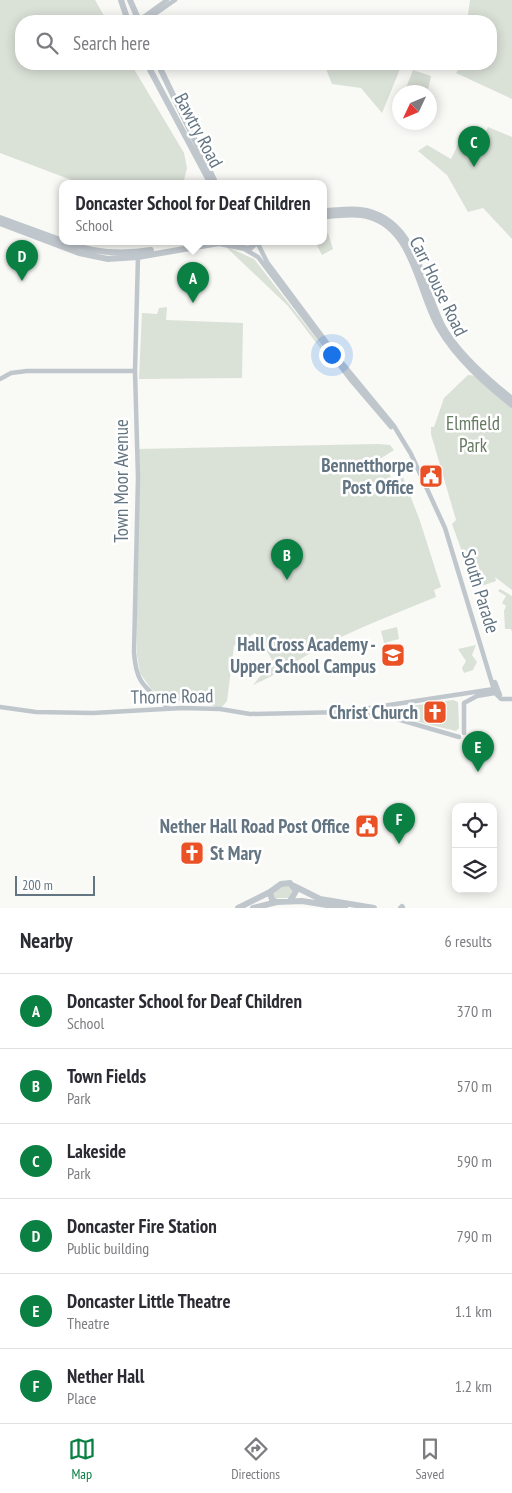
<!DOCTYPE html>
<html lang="en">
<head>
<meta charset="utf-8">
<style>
	:root { --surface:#fff; --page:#f7f7f7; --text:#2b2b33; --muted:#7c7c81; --line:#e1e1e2; --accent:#0b8043 }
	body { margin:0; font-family:"PT Sans Narrow",sans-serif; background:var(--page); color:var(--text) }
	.controls { position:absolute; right:15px; bottom:15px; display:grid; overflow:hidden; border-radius:10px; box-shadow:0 2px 12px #0003 }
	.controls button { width:45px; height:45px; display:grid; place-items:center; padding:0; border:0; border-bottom:1px solid var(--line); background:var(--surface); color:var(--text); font:25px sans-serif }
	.compass { position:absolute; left:392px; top:85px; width:45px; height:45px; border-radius:50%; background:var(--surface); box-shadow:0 2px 12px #0003; rotate:226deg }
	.scale { position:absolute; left:15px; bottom:12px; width:80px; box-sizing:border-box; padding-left:5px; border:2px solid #637582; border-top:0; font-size:14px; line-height:18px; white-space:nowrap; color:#637582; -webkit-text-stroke:4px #fff; paint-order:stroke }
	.you { position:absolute; left:331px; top:354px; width:18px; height:18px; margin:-12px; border:4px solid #fff; border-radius:50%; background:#1a73e8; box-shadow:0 0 0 8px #1a73e833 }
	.badge { display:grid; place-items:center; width:32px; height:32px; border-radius:50%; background:var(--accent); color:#fff; font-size:16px; font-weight:700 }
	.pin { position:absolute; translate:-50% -41px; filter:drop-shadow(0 1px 2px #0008) }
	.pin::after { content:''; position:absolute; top:26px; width:18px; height:15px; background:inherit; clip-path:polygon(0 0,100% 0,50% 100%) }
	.popup { position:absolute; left:59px; top:180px; width:268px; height:65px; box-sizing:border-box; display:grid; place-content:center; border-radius:10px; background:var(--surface); filter:drop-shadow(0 1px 4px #0005); font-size:16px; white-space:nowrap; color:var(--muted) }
	.popup b { font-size:19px; color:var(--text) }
	.popup::after { content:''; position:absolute; left:50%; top:100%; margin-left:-10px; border:10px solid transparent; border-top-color:var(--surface) }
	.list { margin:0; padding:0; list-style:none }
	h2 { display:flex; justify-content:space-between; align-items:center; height:65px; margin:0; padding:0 20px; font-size:21px }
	h2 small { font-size:16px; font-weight:400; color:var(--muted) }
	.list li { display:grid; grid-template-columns:32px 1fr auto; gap:15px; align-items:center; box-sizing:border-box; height:75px; padding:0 20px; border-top:1px solid var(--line) }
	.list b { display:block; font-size:19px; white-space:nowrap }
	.list p { margin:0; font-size:16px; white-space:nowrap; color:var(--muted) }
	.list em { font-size:16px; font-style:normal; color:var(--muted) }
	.icon { flex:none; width:28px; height:28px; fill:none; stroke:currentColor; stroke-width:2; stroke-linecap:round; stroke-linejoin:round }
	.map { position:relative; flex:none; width:512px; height:908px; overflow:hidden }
	.search { position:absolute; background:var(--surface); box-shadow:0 2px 12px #0003; left:15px; right:15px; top:15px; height:55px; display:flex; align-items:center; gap:12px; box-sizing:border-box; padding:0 18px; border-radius:20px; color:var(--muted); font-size:19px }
	.sheet { height:515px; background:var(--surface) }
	nav { display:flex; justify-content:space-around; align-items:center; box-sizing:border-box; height:70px; border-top:1px solid var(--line); background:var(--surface); font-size:14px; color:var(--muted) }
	nav a { display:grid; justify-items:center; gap:2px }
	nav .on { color:var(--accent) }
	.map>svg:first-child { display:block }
</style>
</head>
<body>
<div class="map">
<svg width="512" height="908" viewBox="0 0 512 908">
	<rect width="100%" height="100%" fill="#f9f9f6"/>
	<!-- green -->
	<path fill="#dae1d7" d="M0 0H95L107 21H21V64H131L184 153 187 168 183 184H82L0 153Z
		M470 0H512V99L456 73 462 64H491V21H467Z
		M317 64H398L397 68 400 69 382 113 361 88 332 84 326 69Z
		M413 70 431 76 428 90 425 89 424 92 406 88Z
		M488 127 512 137V239L483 208 468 212 447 175 418 151 427 145 451 159 466 128 485 133Z
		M328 233 333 249 322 255 315 242H323V236Z
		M225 246 254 259 322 346 321 349 288 306Z
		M167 307 166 320 243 323 242 378 139 379 142 313 157 314 159 308Z
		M468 375C484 375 500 395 512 405V590L495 577 496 581 475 588 452 524 456 520 431 434V427H434L444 398Z
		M378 444 390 445 394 450 375 462 388 471 393 482 403 477 420 521 441 587 434 590 436 597C395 614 354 629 316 650 294 662 276 675 253 685L273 661 255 633 234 646 227 701 220 709 211 705 167 699 151 689 140 673 137 655 136 573 138 449Z
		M500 589 512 596V632L511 629H505L504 611 506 606 502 603 506 596 498 591Z
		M397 627 399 639 384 643 381 631Z
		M476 645 472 655 477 662 473 670 464 673 462 668 466 661 458 649Z
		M453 700 458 702 459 728 456 731 398 717 395 712 397 708Z
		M283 885H290L293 889 289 898H274L273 893Z"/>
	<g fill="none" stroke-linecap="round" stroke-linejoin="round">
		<!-- secondary -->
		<path stroke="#c0c7cc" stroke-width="4.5" d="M138 21 167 0
			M145 21 175 0
			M257 242 267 262 343 364 394 426 411 454 445 528 495 693 501 699H512
			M246 250 258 257 350 379 391 427
			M138 256 135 371 138 478 134 652C136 685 146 687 168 708
			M0 379 11 373 27 371H135
			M495 682 500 695
			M394 705V717L397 719
			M0 707 36 712 93 713 182 708 220 709 250 714 345 712 397 719 459 737
			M350 711 494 689
			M464 733V703L477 696 495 693"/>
		<!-- highway -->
		<path stroke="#c0c7cc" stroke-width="6" d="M121 0 128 21
			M130 0 139 21
			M147 64 211 184
			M158 64 216 184
			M323 211C335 211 349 208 361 210 417 218 421 284 442 325 457 353 487 379 512 399
			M323 216C335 216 349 213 361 215 414 222 417 291 439 328 457 359 485 383 512 405
			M0 218 63 241
			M0 223 79 253 108 259 138 257 219 243 249 249 257 242
			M65 242C93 253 121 255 151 250
			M294 886 320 899 374 908
			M290 901 296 891 290 883 281 884 270 892 272 900 277 902 302 901 345 908
			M238 908 270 892
			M253 908 277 902
			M401 908 402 907"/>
	</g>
	<!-- icons -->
	<defs>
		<g id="civic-square" transform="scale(1.25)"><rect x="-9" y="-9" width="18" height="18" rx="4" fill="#ea5125" stroke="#fff"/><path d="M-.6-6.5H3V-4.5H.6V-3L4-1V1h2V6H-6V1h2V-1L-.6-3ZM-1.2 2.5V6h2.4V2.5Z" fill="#fff"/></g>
		<g id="school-square" transform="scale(1.25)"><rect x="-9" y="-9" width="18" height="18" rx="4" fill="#ea5125" stroke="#fff"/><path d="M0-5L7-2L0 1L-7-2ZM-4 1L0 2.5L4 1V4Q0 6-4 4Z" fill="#fff"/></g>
		<g id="church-square" transform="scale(1.25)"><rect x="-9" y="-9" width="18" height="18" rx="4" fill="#ea5125" stroke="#fff"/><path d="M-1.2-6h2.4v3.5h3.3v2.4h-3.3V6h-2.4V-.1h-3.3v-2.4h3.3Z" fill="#fff"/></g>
	</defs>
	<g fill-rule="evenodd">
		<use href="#civic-square" x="431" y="476"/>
		<use href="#school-square" x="393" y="655"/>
		<use href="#church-square" x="435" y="712"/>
		<use href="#civic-square" x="367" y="826"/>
		<use href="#church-square" x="192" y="853"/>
	</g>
	<g text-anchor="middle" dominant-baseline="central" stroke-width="5" stroke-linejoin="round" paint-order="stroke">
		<!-- street labels -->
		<g font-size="19" fill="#637582" stroke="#fff">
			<text transform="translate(199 130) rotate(62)">Bawtry Road</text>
			<text transform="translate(439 286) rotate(64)">Carr House Road</text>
			<text transform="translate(121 481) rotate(-90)">Town Moor Avenue</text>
			<text transform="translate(481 591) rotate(73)">South Parade</text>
			<text transform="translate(172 696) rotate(-1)">Thorne Road</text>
		</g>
		<!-- park labels -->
		<g font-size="19" fill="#667a62" stroke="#fff">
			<text x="473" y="423">Elmfield<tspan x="473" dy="22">Park</tspan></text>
		</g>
		<!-- poi labels -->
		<g font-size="19" font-weight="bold" fill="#637582" stroke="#fff" text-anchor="end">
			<text x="414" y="465">Bennetthorpe<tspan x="414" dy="22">Post Office</tspan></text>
			<text x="376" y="644">Hall Cross Academy -<tspan x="376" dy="22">Upper School Campus</tspan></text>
			<text x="418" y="712">Christ Church</text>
			<text x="350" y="826">Nether Hall Road Post Office</text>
			<text x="210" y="853" text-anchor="start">St Mary</text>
		</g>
	</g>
</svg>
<div class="controls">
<button><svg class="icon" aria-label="locate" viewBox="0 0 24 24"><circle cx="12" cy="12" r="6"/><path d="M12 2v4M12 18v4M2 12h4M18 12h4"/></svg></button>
<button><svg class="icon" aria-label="layers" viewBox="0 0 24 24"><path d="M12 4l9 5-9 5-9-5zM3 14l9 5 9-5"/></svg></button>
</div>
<svg class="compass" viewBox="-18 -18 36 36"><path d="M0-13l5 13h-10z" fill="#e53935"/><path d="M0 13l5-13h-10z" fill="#7c7c81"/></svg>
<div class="scale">200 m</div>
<div class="you"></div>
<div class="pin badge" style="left:193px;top:303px">A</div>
<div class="popup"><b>Doncaster School for Deaf Children</b>School</div>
<div class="pin badge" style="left:287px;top:580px">B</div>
<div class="pin badge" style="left:474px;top:167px">C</div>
<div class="pin badge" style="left:22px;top:281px">D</div>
<div class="pin badge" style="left:478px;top:772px">E</div>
<div class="pin badge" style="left:399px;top:844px">F</div>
<div class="search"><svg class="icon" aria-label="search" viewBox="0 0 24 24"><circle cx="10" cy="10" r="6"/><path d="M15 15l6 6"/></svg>Search here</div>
</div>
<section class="sheet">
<h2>Nearby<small>6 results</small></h2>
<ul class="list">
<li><span class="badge">A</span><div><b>Doncaster School for Deaf Children</b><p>School</p></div><em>370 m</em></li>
<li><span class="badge">B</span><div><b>Town Fields</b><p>Park</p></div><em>570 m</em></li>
<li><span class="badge">C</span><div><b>Lakeside</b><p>Park</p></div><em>590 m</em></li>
<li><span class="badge">D</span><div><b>Doncaster Fire Station</b><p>Public building</p></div><em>790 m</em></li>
<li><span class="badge">E</span><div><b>Doncaster Little Theatre</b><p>Theatre</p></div><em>1.1 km</em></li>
<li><span class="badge">F</span><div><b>Nether Hall</b><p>Place</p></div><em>1.2 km</em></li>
</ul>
</section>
<nav>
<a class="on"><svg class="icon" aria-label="map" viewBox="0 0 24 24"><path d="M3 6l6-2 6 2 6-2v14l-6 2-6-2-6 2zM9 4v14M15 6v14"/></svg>Map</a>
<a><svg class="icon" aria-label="directions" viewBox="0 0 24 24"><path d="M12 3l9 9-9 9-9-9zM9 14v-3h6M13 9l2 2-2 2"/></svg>Directions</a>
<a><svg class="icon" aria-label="saved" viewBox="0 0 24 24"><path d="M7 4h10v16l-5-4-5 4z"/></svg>Saved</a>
</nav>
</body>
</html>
